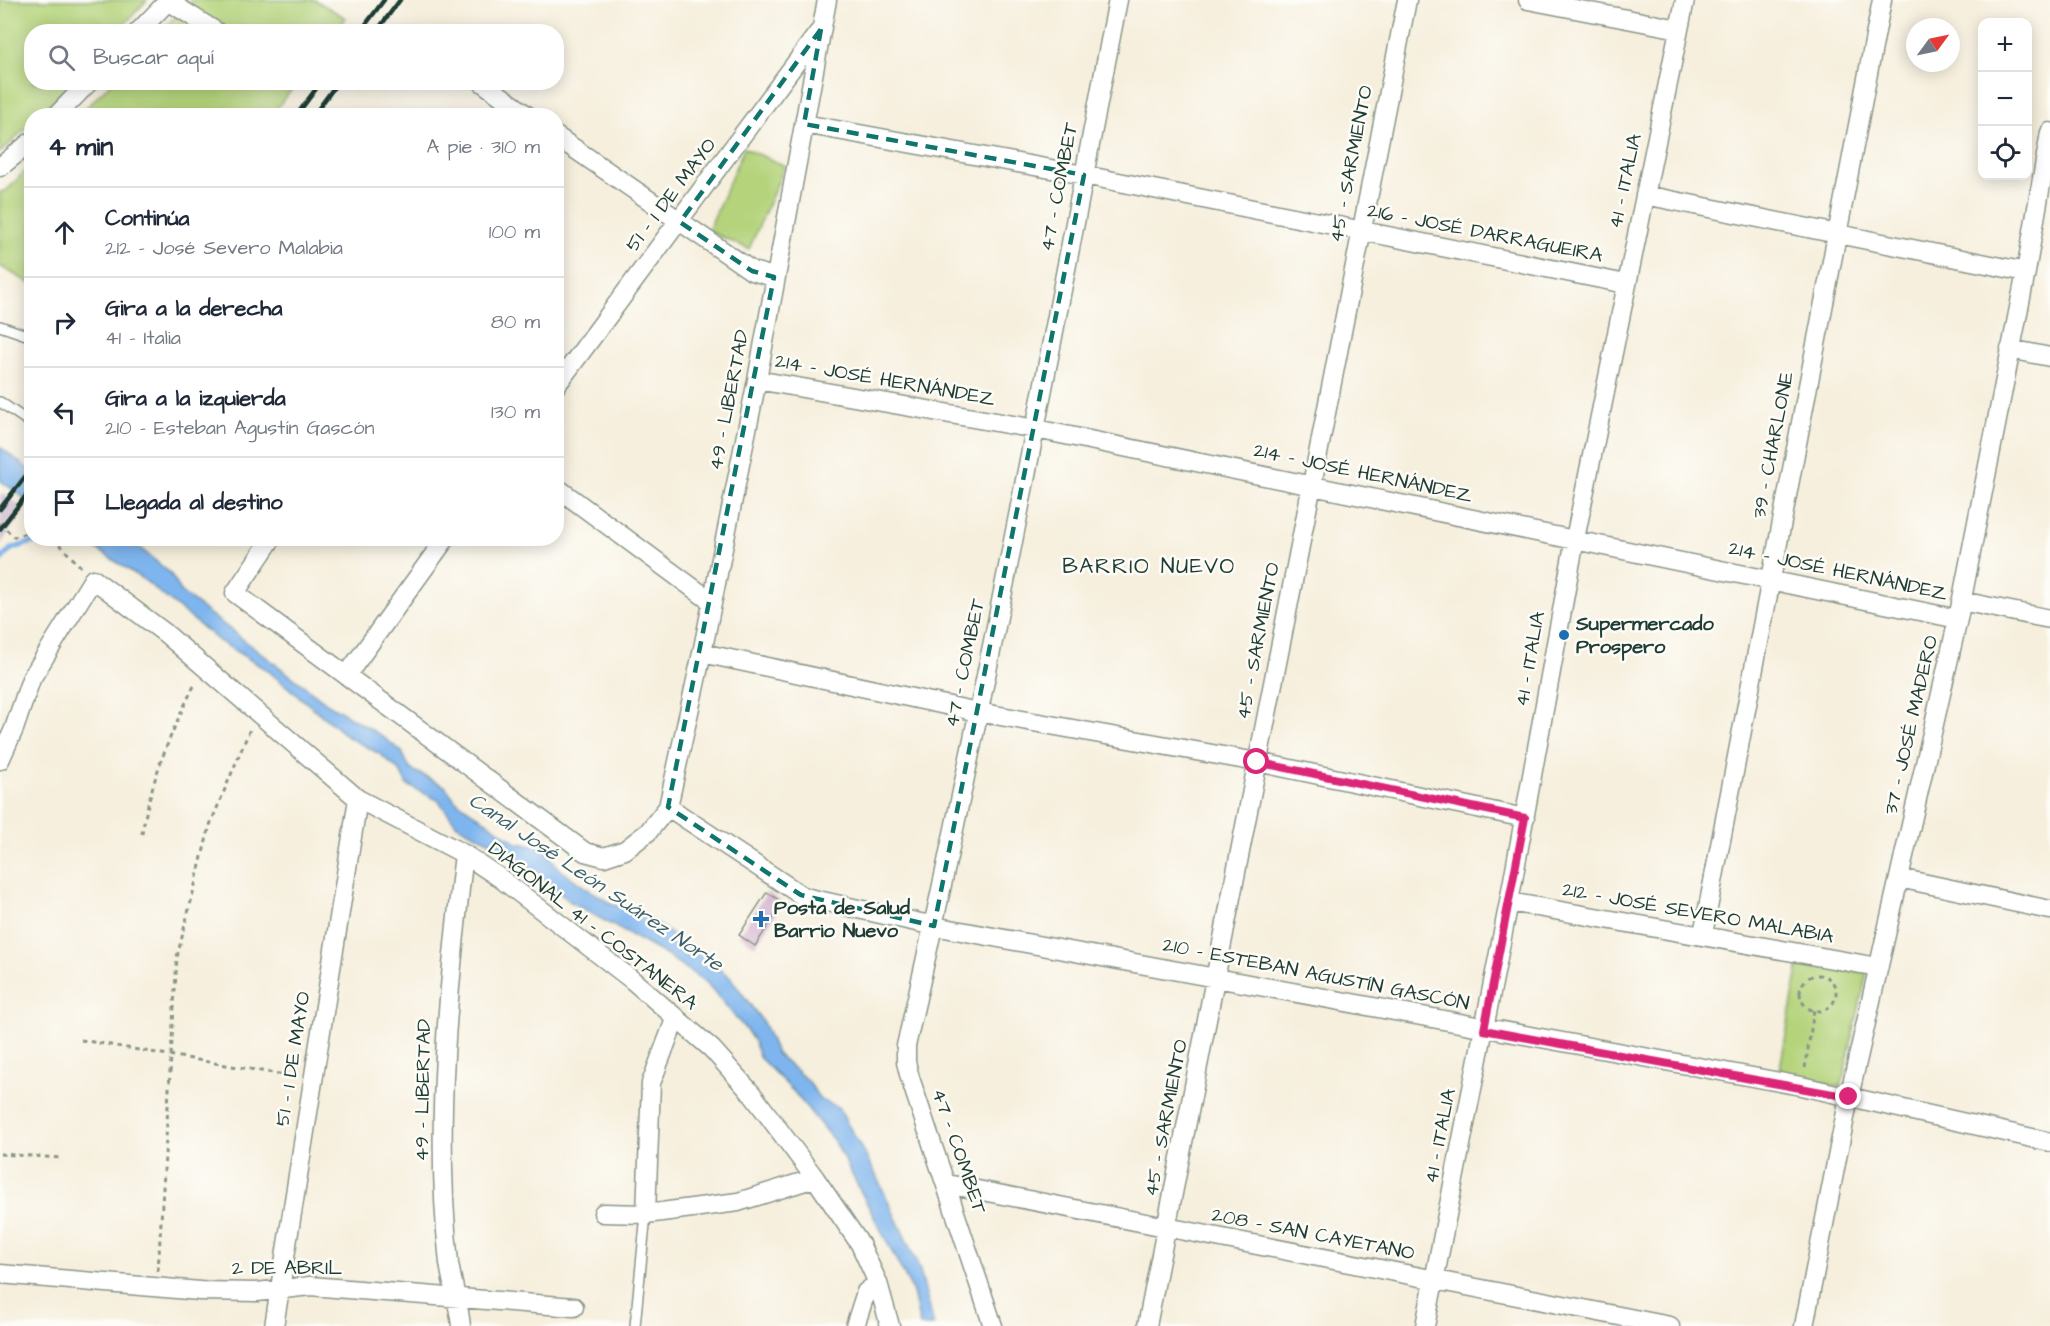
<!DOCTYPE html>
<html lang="es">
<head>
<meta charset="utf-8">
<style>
	:root { --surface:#fff; --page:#f6f6f7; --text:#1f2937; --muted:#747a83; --line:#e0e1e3 }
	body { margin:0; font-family:"Architects Daughter",sans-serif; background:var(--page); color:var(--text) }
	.controls { position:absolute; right:18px; top:18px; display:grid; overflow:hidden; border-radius:12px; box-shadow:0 3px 15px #0003 }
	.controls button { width:54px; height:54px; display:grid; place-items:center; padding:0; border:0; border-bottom:2px solid var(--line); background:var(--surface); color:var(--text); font:30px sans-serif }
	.compass { position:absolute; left:1906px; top:18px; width:54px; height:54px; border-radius:50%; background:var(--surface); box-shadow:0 3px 15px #0003; rotate:57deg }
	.stop { position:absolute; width:18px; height:18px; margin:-14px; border:4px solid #db2777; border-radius:50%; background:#fff }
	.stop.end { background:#db2777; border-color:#fff; box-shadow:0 2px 6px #0008 }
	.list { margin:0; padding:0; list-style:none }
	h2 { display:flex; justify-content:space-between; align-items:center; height:78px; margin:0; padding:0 24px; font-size:26px }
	h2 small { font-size:20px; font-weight:400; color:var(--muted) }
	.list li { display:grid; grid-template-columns:39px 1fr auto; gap:18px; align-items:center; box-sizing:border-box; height:90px; padding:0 24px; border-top:2px solid var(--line) }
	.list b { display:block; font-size:22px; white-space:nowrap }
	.list p { margin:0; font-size:20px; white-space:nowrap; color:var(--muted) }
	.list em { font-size:20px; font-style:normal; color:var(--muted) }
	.icon { flex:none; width:33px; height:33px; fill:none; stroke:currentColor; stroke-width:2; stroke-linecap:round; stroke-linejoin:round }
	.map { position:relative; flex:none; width:2050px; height:1326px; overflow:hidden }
	.search { position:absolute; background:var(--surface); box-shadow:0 3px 15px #0003; left:24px; top:24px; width:540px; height:66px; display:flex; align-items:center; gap:15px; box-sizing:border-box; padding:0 21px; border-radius:24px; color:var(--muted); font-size:22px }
	.panel { position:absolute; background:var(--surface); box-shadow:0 3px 15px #0003; left:24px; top:108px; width:540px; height:438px; border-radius:24px }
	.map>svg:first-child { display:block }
</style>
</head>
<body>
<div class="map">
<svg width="2050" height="1326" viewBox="0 0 2050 1326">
	<rect width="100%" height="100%" fill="#fdfcf7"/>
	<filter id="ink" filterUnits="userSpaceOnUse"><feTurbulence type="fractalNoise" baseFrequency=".0167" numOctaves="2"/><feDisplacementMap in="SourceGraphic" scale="12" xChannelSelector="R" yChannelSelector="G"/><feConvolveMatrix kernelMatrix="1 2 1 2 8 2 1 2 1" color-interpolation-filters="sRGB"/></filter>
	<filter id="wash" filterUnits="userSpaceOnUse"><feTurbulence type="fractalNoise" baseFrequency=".008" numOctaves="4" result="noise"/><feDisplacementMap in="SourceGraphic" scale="24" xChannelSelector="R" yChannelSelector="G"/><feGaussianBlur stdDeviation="1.35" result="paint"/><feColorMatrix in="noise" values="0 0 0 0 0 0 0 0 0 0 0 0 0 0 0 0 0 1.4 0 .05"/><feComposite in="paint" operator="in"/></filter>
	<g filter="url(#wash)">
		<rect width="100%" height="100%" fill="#f6efdd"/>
		<!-- industrial -->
		<path fill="#cfbdcf" d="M2 493 25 509 0 545V495Z"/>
		<!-- green -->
		<path fill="#b4d37a" stroke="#6a8857" stroke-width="1.5" d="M0 0H147L118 31 32 32V82L72 83 39 115 32 116 31 123 0 153Z
			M191 0H315L346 18 336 31 160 32Z
			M111 83V82L297 83 271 115H79Z
			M744 148 785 166 749 249 708 231Z
			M31 165V284L0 266V192L7 190Z
			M1799 963 1867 973 1841 1087 1779 1074Z"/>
		<!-- water -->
		<path fill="#7fb5ee" stroke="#4f7991" stroke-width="1.5" d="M0 447 31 471V503L0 480Z
			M81 539H129L170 573 182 593 328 704 382 736 402 752 410 769 445 786 455 800 517 843 544 848 558 868 586 888 614 905 638 910 730 977 763 1022 776 1053 809 1082 820 1100 838 1107 873 1169 919 1267 934 1326H920L913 1292 835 1142 794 1092 759 1057 754 1041 747 1031 707 983 666 955 571 902 502 848 457 825 438 800 407 785 400 771 380 754 348 737 267 670 219 641 143 579Z"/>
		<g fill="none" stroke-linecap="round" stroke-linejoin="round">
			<!-- stream -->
			<path stroke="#7fb5ee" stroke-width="5" d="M0 561 11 549 45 538"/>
		</g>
		<g id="blocks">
			<!-- building -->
			<path fill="#d2adcc" d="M767 892 783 903 755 946 739 935Z"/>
		</g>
	</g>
	<g filter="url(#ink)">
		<use href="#blocks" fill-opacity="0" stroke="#8a9688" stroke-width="1.5"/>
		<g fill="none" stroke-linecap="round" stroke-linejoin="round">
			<!-- lane casing -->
			<g stroke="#8a9688" stroke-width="12">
				<path id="lane" d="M0 326 32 337
					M0 402 32 424
					M635 1326 646 1214"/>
			</g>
			<!-- street casing -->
			<g stroke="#8a9688" stroke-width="21">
				<path id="street" d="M1528 0 1679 29
					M168 1 217 32
					M138 32 169 0
					M482 82 528 116
					M56 116 89 82
					M804 124 1084 175 1626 284
					M556 136 752 271 774 277
					M0 167 32 141
					M1645 195 2026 272
					M2010 349 2050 357
					M757 380 1036 429 1958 619
					M556 386 818 33
					M556 487 712 602
					M272 538 235 593 585 852 604 857 625 850 648 832 668 807 702 653 757 380 827 0
					M1961 601 2050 619
					M702 653 978 712 1257 762 1525 818
					M347 675 446 538
					M0 760 14 729 31 679 93 579 165 633 358 799 464 854 500 878 631 979 712 1049 752 1094 815 1178 860 1244 878 1283 890 1326
					M668 807 801 895 809 898 934 926 1801 1086 2050 1142
					M1899 878 2050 910
					M1509 902 1878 967
					M1703 934 1882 0
					M947 1184 1670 1326
					M603 1213 646 1214 738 1202 815 1178
					M646 1214 651 1083 676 1017
					M0 1274 200 1291 257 1292 310 1286 574 1307
					M274 1326 358 799
					M461 1326C459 1305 452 1284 449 1263 434 1127 448 989 464 854
					M855 1326 866 1292 878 1283
					M993 1326 910 1078 906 1062V1046C986 699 1050 349 1118 0
					M1147 1326 1407 0
					M1425 1326 1509 902 1575 539 1685 0
					M1804 1326 1849 1097 1958 619 2026 272 2050 132"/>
			</g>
			<!-- path -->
			<path stroke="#8a9688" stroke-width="3" stroke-dasharray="4.5 4.5" stroke-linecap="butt" d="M0 523 14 537 32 531
				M53 538 81 567
				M142 834C151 779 171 731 196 682
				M1800 993a18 18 0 1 1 36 0a18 18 0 1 1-36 0Z
				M81 1040 296 1077
				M1805 1068 1814 1010
				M0 1154 61 1158
				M158 1271 177 957 210 825 250 729"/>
			<!-- lane -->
			<use href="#lane" stroke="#fff" stroke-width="9"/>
			<!-- street -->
			<use href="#street" stroke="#fff" stroke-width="18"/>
			<!-- rail -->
			<path stroke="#1f3d34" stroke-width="4.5" d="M360 32 384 0
				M376 32 400 0
				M296 116 321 82
				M313 116 338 82
				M0 509 32 468
				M0 529 32 488"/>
		</g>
	</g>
	<g fill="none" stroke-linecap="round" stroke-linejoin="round" filter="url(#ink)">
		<!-- route -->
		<path stroke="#db2777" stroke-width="8" d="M1257 762 1525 818 1484 1030 1849 1097"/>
	</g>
	<!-- marked area -->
	<path fill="none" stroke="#0f766e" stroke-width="4.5" stroke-dasharray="12 8" stroke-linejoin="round" d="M821 29 804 124 1084 175 934 926 801 895 668 807 774 277 752 271 680 222Z"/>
	<!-- markers -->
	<g fill="#1f6fb2" stroke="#fdfcf7" stroke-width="2">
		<circle cx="1564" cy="635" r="6"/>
		<path d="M758 910h6v6h6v6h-6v6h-6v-6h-6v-6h6z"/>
	</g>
	<g text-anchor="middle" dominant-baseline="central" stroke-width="5" stroke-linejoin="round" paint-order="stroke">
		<!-- street labels -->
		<g font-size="20" fill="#1f3d34" stroke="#fdfcf7">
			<text transform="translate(1351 164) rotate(-79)">45 - SARMIENTO</text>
			<text transform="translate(1625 181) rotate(-78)">41 - ITALIA</text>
			<text transform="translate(1059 187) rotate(-79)">47 - COMBET</text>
			<text transform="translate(671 195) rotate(-53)">51 - 1 DE MAYO</text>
			<text transform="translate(1485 233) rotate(11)">216 - JOSÉ DARRAGUEIRA</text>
			<text transform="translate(885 380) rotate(10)">214 - JOSÉ HERNÁNDEZ</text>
			<text transform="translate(729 400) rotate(-79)">49 - LIBERTAD</text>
			<text transform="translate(1773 445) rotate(-79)">39 - CHARLONE</text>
			<text transform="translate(1363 473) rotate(12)">214 - JOSÉ HERNÁNDEZ</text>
			<text transform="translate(1838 571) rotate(12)">214 - JOSÉ HERNÁNDEZ</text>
			<text transform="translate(1258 641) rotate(-79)">45 - SARMIENTO</text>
			<text transform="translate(1530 659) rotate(-80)">41 - ITALIA</text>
			<text transform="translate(965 663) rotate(-78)">47 - COMBET</text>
			<text transform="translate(1911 725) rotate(-77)">37 - JOSÉ MADERO</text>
			<text transform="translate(1698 913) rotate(10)">212 - JOSÉ SEVERO MALABIA</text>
			<text transform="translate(593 926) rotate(38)">DIAGONAL 41 - COSTANERA</text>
			<text transform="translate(1316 974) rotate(11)">210 - ESTEBAN AGUSTÍN GASCÓN</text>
			<text transform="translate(293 1059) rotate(-81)">51 - 1 DE MAYO</text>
			<text transform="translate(423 1090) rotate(-89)">49 - LIBERTAD</text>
			<text transform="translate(1166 1118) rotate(-79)">45 - SARMIENTO</text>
			<text transform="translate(1440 1136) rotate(-79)">41 - ITALIA</text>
			<text transform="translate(959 1151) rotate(71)">47 - COMBET</text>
			<text transform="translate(1313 1234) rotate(11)">208 - SAN CAYETANO</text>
			<text x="287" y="1268">2 DE ABRIL</text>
		</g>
		<!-- poi labels -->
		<g font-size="20" font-weight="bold" fill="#1f3d34" stroke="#fdfcf7" text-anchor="start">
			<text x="1576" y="624">Supermercado<tspan x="1576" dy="23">Prospero</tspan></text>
			<text x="774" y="908">Posta de Salud<tspan x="774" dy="23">Barrio Nuevo</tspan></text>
		</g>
		<!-- water labels -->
		<g font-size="21" font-style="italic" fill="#3c616c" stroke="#fdfcf7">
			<text transform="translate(596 882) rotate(34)">Canal José León Suárez Norte</text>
		</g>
		<!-- quarter labels -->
		<g font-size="22" letter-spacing="1.5" fill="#1f3d34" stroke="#fdfcf7">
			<text x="1149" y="566">BARRIO NUEVO</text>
		</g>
	</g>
</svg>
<div class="controls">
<button>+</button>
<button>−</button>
<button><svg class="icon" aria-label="locate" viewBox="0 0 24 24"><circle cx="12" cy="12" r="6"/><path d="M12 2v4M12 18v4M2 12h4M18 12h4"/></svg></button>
</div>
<svg class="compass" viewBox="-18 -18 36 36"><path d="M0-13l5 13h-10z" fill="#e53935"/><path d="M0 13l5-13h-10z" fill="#747a83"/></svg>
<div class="stop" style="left:1257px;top:762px"></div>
<div class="stop end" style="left:1849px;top:1097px"></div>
<div class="search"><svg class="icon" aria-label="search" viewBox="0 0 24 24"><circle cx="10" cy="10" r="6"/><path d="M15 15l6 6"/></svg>Buscar aquí</div>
<section class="panel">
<h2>4 min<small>A pie · 310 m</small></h2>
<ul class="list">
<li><svg class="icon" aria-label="ahead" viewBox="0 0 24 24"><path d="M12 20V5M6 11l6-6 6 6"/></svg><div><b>Continúa</b><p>212 - José Severo Malabia</p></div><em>100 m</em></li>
<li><svg class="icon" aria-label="right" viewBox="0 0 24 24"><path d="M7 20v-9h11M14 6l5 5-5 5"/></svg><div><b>Gira a la derecha</b><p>41 - Italia</p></div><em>80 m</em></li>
<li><svg class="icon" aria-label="left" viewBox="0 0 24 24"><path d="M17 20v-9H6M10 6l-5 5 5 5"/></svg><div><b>Gira a la izquierda</b><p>210 - Esteban Agustín Gascón</p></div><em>130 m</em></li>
<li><svg class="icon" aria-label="arrive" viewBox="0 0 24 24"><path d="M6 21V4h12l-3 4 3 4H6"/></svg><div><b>Llegada al destino</b></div></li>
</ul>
</section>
</div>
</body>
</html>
